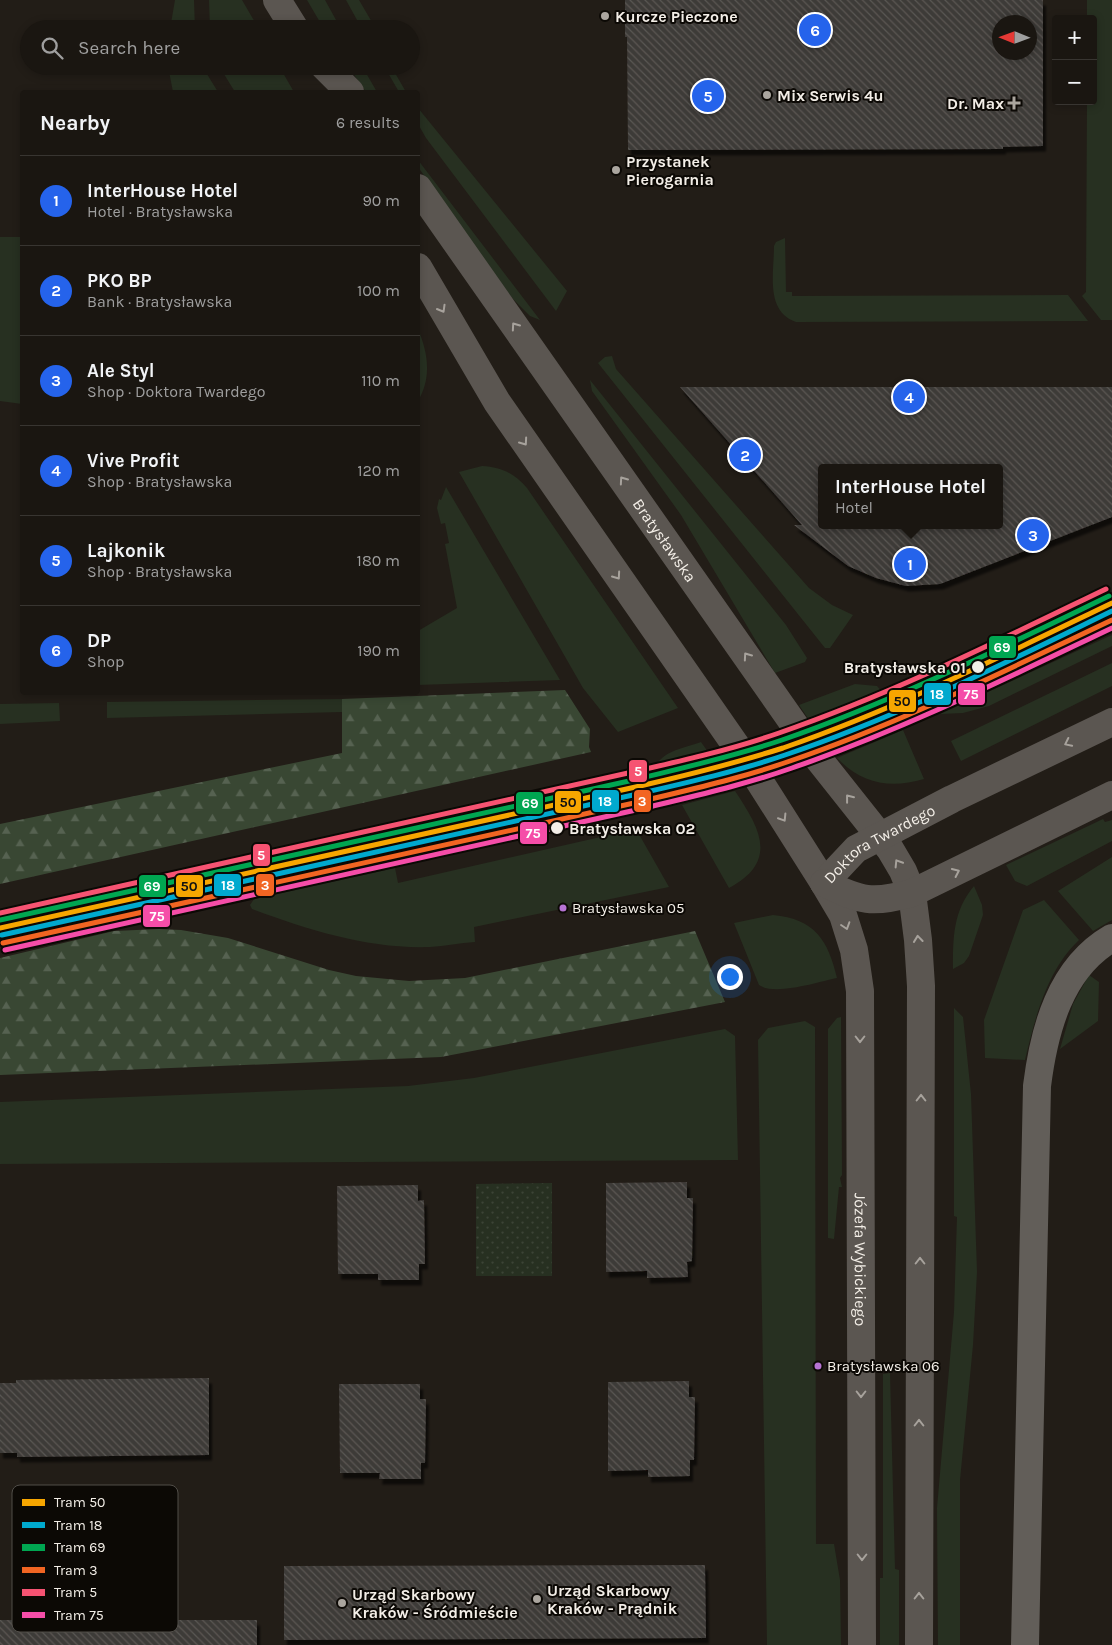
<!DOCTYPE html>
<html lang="en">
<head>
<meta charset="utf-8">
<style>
	:root { --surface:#1a1611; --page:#231f1a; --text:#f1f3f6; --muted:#9f9f9f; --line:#383531; --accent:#2563eb }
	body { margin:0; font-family:Karla,sans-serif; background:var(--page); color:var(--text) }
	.controls { position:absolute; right:15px; top:15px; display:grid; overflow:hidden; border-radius:5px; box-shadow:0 2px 8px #0003 }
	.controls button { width:45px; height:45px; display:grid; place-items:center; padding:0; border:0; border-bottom:1px solid var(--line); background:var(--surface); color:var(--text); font:25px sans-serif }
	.compass { position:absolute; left:992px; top:15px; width:45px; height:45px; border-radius:50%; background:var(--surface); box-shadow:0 2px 8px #0003; rotate:271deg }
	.you { position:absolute; left:729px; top:976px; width:18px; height:18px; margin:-12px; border:4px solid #fff; border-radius:50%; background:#1a73e8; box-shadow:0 0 0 8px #1a73e833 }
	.badge { display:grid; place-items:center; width:32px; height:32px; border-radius:50%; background:var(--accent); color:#fff; font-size:16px; font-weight:700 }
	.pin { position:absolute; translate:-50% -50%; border:2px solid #fff; box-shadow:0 1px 5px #0006 }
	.popup { position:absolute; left:818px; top:464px; width:185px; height:65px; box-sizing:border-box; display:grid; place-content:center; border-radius:5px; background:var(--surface); filter:drop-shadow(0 1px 4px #0005); font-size:16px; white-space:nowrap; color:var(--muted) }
	.popup b { font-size:19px; color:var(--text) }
	.popup::after { content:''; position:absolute; left:50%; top:100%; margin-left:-10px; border:10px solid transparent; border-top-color:var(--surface) }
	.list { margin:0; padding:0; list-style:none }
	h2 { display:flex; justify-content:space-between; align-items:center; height:65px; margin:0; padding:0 20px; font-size:21px }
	h2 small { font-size:16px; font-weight:400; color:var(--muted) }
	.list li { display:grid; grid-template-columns:32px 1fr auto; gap:15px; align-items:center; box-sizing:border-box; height:90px; padding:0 20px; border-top:1px solid var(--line) }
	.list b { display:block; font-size:19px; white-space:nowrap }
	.list p { margin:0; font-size:16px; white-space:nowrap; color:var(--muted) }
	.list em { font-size:16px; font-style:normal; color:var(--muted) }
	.icon { flex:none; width:28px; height:28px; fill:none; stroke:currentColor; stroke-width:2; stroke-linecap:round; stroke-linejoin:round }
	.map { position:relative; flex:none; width:1112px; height:1645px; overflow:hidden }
	.search { position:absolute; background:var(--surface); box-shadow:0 2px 8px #0003; left:20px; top:20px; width:400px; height:55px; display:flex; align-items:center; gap:12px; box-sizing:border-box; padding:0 18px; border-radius:28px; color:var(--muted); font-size:19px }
	.panel { position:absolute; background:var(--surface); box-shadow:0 2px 8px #0003; left:20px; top:90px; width:400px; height:605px; border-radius:5px }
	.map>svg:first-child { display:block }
</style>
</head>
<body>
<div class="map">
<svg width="1112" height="1645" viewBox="0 0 1112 1645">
	<defs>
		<pattern id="forest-firs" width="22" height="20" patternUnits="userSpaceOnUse" patternTransform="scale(1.25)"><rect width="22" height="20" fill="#394733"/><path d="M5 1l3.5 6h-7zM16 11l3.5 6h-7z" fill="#566251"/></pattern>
		<pattern id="park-dots" width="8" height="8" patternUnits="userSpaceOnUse" patternTransform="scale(1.25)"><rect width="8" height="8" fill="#273021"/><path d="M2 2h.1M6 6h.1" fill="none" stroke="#3c4436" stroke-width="1.8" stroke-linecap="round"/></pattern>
		<pattern id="building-back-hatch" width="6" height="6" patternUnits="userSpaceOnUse" patternTransform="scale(1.25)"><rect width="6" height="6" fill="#3e3a37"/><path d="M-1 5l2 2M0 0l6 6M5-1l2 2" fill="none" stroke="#5a5754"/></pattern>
		<filter id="shadow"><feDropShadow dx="3" dy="5.5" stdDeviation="1" flood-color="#0009"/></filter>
	</defs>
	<rect width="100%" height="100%" fill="#221d17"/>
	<!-- grass -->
	<path fill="#273021" d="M175 0H194L195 29H170Z
		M209 0H242L259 29H210Z
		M307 0H325L341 29H324Z
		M346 0H359L376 29H362Z
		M1087 0H1112V320H1101L1082 296 1086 292 1087 101H1093V19H1087Z
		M168 66H202L218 92H173Z
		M219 66H279L294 92H235Z
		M348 66H362L377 92H366Z
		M384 66H391L406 92H399Z
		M418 108 567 291 556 311 426 138 418 124Z
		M418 160 540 320 530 316 511 297 418 167Z
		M0 237H22V404L0 401Z
		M785 238 786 292H792V296L1068 295 1088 321 796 322C765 311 774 274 774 246L776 242Z
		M418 329C428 353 432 377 418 401Z
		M612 356 616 369 809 588 832 605 853 615 830 648H825L598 363 605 357Z
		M590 380 786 625 807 658 805 662 775 673 681 515 592 391Z
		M482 466C501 467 514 473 527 488L678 708 618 732 583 688 459 472Z
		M446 487 560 680 418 685V631L457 608 445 544 449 543 445 523 441 524 437 508 439 499 441 500Z
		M1112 635V646L989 706 963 713 940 714Z
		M1112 663V686L961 761 951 741Z
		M855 684 877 686 889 700 816 730 799 705Z
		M342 699V712L107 718V702Z
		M59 703 60 721 0 724V704Z
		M903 730 924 779C890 789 862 784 837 758Z
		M701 742 715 762 651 777C658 751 678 750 701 742Z
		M602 776 611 781 613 784 0 921V910Z
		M735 791C759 827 780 861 729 888L682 805Z
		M1103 819 1105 822 1112 820V841L1027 886 1015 881 1006 865Z
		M636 829 669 887 474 927 475 942C460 943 445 946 430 947 368 949 309 930 252 909L250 905 254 899 395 868 398 883Z
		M1112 857V920L1093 931 1058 891Z
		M974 886 982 905 983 915 969 956 964 963 953 969C953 937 953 911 974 886Z
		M1044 900 1079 940C1047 970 1035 1018 1025 1060L985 1058 984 1020 1023 910Z
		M773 915C815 919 828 940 837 978 818 982 775 996 759 985L734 923Z
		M1089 975 1099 982 1098 1021 1060 1049 1073 1004Z
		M954 1008 963 1017 971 1094 977 1272 973 1345 960 1480V1645H938L937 1508 954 1312 957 1217 954 1216Z
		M841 1017 842 1175 840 1178 842 1187H839L834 1239 828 1238V1029L837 1018Z
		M805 1021 815 1027 816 1544H834L840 1580 841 1645H767L758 1040 768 1028Z
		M725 1029 735 1036 738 1160 0 1164V1102L408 1086 474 1078Z
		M890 1373 895 1569 899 1570V1645H880V1578H883V1374Z"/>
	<!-- forest -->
	<path fill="url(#forest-firs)" d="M565 690 590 729 589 747 591 752 0 884V824L342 753V699Z
		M159 929 181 930 228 938 329 970 356 976 409 981 465 978 695 931 725 1002 441 1057 0 1075V958L114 931Z"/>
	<!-- park -->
	<path fill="url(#park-dots)" d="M552 1183V1276H476V1184Z"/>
	<!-- building -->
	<path fill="url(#building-back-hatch)" fill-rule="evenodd" filter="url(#shadow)" d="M625 0H1043V146L1003 147V149L628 150 627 37H625ZM1000 22H1030V52H1000Z
		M680 387H1112V517L940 584 906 586 876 578 848 566 794 525H802ZM821 468H999V525H821Z
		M687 1182V1198H693L692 1261 687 1262 688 1277 647 1278V1271L606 1272V1183Z
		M418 1185V1201L424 1200 425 1264H419V1280H378V1274H338L337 1186Z
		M209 1378V1455L17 1457V1453H0V1383H16V1380Z
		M689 1381V1397H695L694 1460H690V1476L648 1477V1470L608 1471V1382Z
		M339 1384H420V1399H426L425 1463H421V1479H379L380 1473H340Z
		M705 1565 706 1638 284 1640V1566Z
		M0 1620H257V1645H0Z"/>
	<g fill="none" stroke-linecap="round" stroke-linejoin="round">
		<!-- street -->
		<path stroke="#625e59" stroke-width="28" d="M1025 1645 1037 1086C1044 1030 1060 968 1112 938"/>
		<!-- secondary -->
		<g stroke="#5b5651" stroke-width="28">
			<path d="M277 0 295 29"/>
			<path d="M324 66 350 92"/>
			<path id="s1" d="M418 188 817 757 890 849 903 871 912 893 918 940 921 986 919 1645"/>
			<path id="s2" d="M418 267 497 402 746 760 824 883 843 915 854 950 860 991 862 1645"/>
			<path id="s3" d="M824 883 856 849 952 799 1112 722"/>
			<path d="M824 883C861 901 872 904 912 893L1112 795"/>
		</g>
		<!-- tram-1 casing -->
		<g stroke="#0c0905" stroke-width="9">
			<path id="tram-1" d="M0 928 640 786C688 775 736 763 783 748 896 709 1004 655 1112 603"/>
		</g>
		<!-- tram-2 casing -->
		<g stroke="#0c0905" stroke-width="9">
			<path id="tram-2" d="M2 935 642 793C690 782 738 771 785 755 898 717 1005 663 1112 611"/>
		</g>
		<!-- tram-3 casing -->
		<g stroke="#0c0905" stroke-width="9">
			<path id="tram-3" d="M0 920 638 779C686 767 735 756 782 740 894 701 1001 648 1109 596"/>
		</g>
		<!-- tram-4 casing -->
		<g stroke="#0c0905" stroke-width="9">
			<path id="tram-4" d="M3 943 643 801C692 789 742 778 790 761 901 723 1006 670 1112 620"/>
		</g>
		<!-- tram-5 casing -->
		<g stroke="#0c0905" stroke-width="9">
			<path id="tram-5" d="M0 913 637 771C685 760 733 749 779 733 892 694 998 641 1106 589"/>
		</g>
		<!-- tram-6 casing -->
		<g stroke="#0c0905" stroke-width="9">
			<path id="tram-6" d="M5 950 645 808C694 796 744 785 792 768 902 730 1007 678 1112 628"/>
		</g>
		<!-- tram-1 -->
		<use href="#tram-1" stroke="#f7a600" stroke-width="5"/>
		<!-- tram-2 -->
		<use href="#tram-2" stroke="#00a9ce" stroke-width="5"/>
		<!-- tram-3 -->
		<use href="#tram-3" stroke="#00a651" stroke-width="5"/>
		<!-- tram-4 -->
		<use href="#tram-4" stroke="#f26522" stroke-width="5"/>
		<!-- tram-5 -->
		<use href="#tram-5" stroke="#f65372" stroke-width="5"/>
		<!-- tram-6 -->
		<use href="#tram-6" stroke="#f54da8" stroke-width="5"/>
	</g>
	<!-- one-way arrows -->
	<defs><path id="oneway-chevron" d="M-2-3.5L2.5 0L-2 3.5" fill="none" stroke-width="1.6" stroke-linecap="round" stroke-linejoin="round" transform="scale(1.25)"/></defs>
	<g stroke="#a7a29c">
		<use href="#oneway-chevron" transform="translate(442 309) rotate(60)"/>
		<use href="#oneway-chevron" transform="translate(515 326) rotate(-125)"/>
		<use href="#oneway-chevron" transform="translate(524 442) rotate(55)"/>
		<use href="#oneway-chevron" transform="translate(623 480) rotate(-125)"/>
		<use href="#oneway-chevron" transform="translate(617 576) rotate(55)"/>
		<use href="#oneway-chevron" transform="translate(747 656) rotate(-125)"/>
		<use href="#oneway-chevron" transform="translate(1068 743) rotate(154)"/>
		<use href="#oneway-chevron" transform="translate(849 798) rotate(-128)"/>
		<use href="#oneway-chevron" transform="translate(783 818) rotate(58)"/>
		<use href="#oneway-chevron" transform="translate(898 863) rotate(-122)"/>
		<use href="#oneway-chevron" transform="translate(956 872) rotate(-25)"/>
		<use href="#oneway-chevron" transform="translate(846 926) rotate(72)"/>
		<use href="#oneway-chevron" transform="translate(918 939) rotate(-96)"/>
		<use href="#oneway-chevron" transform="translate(860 1039) rotate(90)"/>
		<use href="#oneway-chevron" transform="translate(921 1098) rotate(-90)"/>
		<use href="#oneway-chevron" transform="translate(920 1261) rotate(-90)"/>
		<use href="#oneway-chevron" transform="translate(861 1394) rotate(90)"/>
		<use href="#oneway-chevron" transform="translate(919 1423) rotate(-90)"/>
		<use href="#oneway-chevron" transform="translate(862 1557) rotate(90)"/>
		<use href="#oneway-chevron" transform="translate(919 1596) rotate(-90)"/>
	</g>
	<!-- markers -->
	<g fill="#aaa59e" stroke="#0c0905" stroke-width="2">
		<circle cx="605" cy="16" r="5"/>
		<circle cx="767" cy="95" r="5"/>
		<path d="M1011.5 95.5h5v5h5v5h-5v5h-5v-5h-5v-5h5z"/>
		<circle cx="616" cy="170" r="5"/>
		<circle cx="537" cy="1599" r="5"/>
		<circle cx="342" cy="1603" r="5"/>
	</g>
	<g fill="#f3eee7" stroke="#0c0905" stroke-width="2">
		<circle cx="978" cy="667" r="7"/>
		<circle cx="557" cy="828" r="7"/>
	</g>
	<g fill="#b673d3" stroke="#0c0905" stroke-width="2">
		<circle cx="563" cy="908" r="4.5"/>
		<circle cx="818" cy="1366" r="4.5"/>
	</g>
	<g text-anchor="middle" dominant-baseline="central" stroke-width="4" stroke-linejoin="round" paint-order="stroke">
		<!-- bus labels -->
		<g font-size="15" fill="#f3eee7" stroke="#0c0905" text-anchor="start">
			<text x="572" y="908">Bratysławska 05</text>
			<text x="827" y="1366">Bratysławska 06</text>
		</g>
		<!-- poi labels -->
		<g font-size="16" font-weight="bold" fill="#f3eee7" stroke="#0c0905" text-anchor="start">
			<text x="615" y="16">Kurcze Pieczone</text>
			<text x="777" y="95">Mix Serwis 4u</text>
			<text x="1004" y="103" text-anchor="end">Dr. Max</text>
			<text x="626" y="161">Przystanek<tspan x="626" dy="18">Pierogarnia</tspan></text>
			<text x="547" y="1590">Urząd Skarbowy<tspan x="547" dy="18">Kraków - Prądnik</tspan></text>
			<text x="352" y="1594">Urząd Skarbowy<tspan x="352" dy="18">Kraków - Śródmieście</tspan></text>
		</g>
		<!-- street labels -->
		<g font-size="16" fill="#f3eee7" stroke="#0c0905">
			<text stroke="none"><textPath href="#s1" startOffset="430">Bratysławska</textPath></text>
			<text stroke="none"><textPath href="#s3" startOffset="69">Doktora Twardego</textPath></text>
			<text stroke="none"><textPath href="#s2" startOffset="1122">Józefa Wybickiego</textPath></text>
		</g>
		<!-- stop labels -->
		<g font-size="16" font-weight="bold" fill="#f3eee7" stroke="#0c0905" text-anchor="end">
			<text x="966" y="667">Bratysławska 01</text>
			<text x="569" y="828" text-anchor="start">Bratysławska 02</text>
		</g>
	</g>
	<!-- legend -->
	<rect x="12" y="1485" width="166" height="147" rx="8" fill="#0c0905" stroke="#514e49" stroke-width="1"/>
	<rect x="22" y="1499" width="23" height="7" fill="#f7a600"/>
	<rect x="22" y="1522" width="23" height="6" fill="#00a9ce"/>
	<rect x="22" y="1544" width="23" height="7" fill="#00a651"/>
	<rect x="22" y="1567" width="23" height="6" fill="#f26522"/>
	<rect x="22" y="1589" width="23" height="7" fill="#f65372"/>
	<rect x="22" y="1612" width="23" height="6" fill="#f54da8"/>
	<g font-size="14" fill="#f3eee7">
		<text x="54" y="1507">Tram 50</text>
		<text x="54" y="1530">Tram 18</text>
		<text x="54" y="1552">Tram 69</text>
		<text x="54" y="1575">Tram 3</text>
		<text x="54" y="1597">Tram 5</text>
		<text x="54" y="1620">Tram 75</text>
	</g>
	<g stroke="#0c0905" stroke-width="2">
		<rect x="988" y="635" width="29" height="24" rx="5" fill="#00a651"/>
		<rect x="923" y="682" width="29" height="24" rx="5" fill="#00a9ce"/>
		<rect x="957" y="682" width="29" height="24" rx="5" fill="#f54da8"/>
		<rect x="888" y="689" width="29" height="24" rx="5" fill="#f7a600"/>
		<rect x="628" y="759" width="20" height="24" rx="5" fill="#f65372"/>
		<rect x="591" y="789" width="29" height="24" rx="5" fill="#00a9ce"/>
		<rect x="633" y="789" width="19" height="24" rx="5" fill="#f26522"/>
		<rect x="554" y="790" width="28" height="24" rx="5" fill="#f7a600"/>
		<rect x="515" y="791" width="29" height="24" rx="5" fill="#00a651"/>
		<rect x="519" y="821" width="29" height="24" rx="5" fill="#f54da8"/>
		<rect x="252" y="843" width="19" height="24" rx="5" fill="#f65372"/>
		<rect x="255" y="873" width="20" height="24" rx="5" fill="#f26522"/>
		<rect x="213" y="873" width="29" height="24" rx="5" fill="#00a9ce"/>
		<rect x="175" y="874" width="29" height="24" rx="5" fill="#f7a600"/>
		<rect x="138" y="874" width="29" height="24" rx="5" fill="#00a651"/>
		<rect x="142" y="904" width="29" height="24" rx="5" fill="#f54da8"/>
	</g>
	<g font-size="14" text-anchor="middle" font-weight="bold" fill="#fff">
		<text x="1002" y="652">69</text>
		<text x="937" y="699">18</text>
		<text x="971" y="699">75</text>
		<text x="638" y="776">5</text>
		<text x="605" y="806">18</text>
		<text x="642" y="806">3</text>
		<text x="530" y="808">69</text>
		<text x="533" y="838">75</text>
		<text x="261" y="860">5</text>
		<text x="265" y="890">3</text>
		<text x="228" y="890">18</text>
		<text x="152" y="891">69</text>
		<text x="157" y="921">75</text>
	</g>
	<g font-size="14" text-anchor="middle" font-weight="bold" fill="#111">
		<text x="902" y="706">50</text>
		<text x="568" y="807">50</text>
		<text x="189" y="891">50</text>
	</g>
</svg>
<div class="controls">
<button>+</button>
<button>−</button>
</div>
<svg class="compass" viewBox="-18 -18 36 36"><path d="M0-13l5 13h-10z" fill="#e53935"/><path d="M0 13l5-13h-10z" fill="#9f9f9f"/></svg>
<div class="you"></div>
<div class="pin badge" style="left:910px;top:564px">1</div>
<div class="popup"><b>InterHouse Hotel</b>Hotel</div>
<div class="pin badge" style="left:745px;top:455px">2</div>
<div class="pin badge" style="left:1033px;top:535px">3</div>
<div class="pin badge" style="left:909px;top:397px">4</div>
<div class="pin badge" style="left:708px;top:96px">5</div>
<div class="pin badge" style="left:815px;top:30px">6</div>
<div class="search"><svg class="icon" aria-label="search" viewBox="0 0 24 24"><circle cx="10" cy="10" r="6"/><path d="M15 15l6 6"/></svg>Search here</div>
<section class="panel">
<h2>Nearby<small>6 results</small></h2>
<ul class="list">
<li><span class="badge">1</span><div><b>InterHouse Hotel</b><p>Hotel · Bratysławska</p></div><em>90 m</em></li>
<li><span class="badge">2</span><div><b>PKO BP</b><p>Bank · Bratysławska</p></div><em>100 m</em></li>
<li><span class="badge">3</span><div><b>Ale Styl</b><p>Shop · Doktora Twardego</p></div><em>110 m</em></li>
<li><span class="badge">4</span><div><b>Vive Profit</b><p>Shop · Bratysławska</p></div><em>120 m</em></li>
<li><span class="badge">5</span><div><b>Lajkonik</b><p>Shop · Bratysławska</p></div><em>180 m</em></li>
<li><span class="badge">6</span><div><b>DP</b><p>Shop</p></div><em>190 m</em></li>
</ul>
</section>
</div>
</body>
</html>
